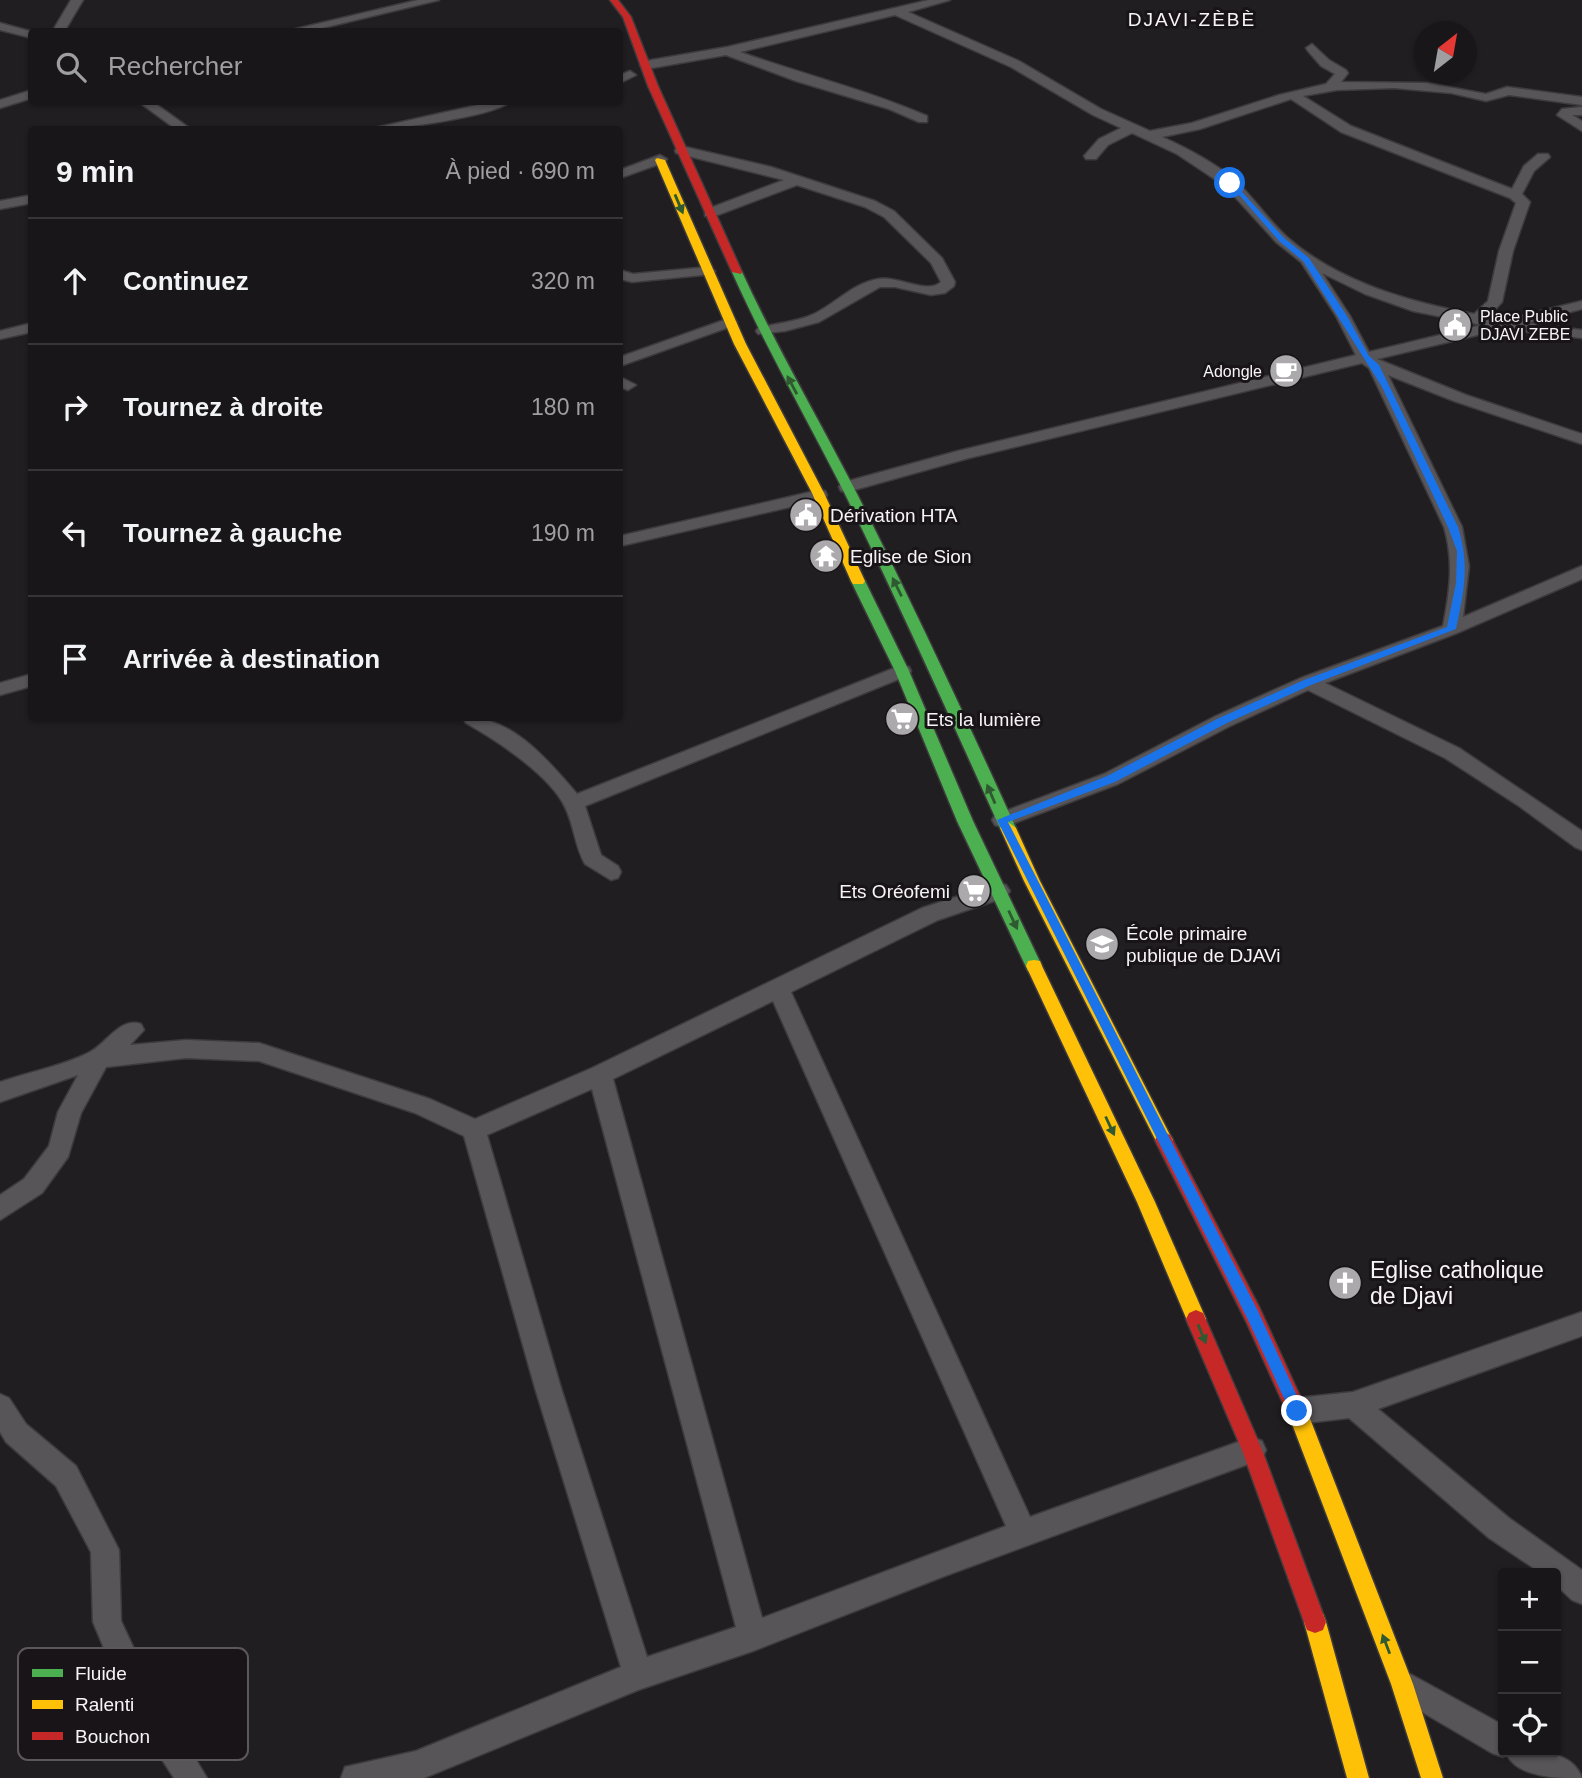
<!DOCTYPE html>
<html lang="fr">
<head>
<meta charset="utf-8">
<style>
	:root { --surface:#191619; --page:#221f22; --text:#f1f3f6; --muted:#9f9fa2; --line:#373538 }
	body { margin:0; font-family:Arial,sans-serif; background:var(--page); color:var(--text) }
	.controls { position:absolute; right:21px; bottom:21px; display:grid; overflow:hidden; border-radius:7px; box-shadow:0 2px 5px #0004 }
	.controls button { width:63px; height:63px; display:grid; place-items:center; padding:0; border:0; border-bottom:2px solid var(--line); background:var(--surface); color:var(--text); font:35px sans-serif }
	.compass { position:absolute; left:1414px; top:21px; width:63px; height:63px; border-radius:50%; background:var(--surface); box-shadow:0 2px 5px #0004; rotate:31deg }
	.stop { position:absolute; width:21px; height:21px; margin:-16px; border:5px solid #1a73e8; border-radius:50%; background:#fff }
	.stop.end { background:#1a73e8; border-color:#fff; box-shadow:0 2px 7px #0008 }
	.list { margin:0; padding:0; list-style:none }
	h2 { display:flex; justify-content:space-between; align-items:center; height:91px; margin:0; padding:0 28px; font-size:30px }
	h2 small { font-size:23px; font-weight:400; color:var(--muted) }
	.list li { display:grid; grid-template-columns:46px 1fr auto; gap:21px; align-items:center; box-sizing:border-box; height:126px; padding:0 28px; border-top:2px solid var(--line) }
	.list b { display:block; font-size:26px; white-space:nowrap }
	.list em { font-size:23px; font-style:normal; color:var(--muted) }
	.icon { flex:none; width:38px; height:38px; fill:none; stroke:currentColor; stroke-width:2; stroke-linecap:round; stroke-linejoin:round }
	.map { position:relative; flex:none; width:1582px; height:1778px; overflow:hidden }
	.search { position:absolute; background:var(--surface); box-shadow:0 2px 5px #0004; left:28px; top:28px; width:595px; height:77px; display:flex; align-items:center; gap:18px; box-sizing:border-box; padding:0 24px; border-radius:7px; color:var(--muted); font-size:26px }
	.panel { position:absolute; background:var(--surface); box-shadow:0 2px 5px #0004; left:28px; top:126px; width:595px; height:595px; border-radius:7px }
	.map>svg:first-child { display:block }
</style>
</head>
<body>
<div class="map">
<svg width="1582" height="1778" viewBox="0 0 1582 1778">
	<rect width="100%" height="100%" fill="#211e21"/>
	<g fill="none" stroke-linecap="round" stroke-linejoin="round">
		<!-- street casing -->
		<g stroke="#3d3b3d" stroke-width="3">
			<path id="street" d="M71 0H83L64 32H52Z
				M418 0H439L306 32H283Z
				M929 0H950L908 12 1019 61 1101 109 1150 131 1192 123 1279 95 1326 84 1335 74 1321 66 1308 51 1306 48 1312 44 1329 60 1346 70 1348 73 1341 82 1427 83 1486 94 1507 87 1582 97V105L1509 95 1486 101 1451 93 1394 88 1337 90 1303 96 1351 126 1512 189 1524 166 1538 154H1548L1550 157 1534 171 1522 194 1530 202 1513 251 1502 302 1488 317 1503 320 1582 301V309L1527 323 1582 330V338L1503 329 1377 359 1466 395 1582 434V444L1454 401 1388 375 1462 527 1469 566 1463 617 1582 566V579L1457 633 1325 683 1459 748 1582 831V850L1575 847 1519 806 1445 758 1308 690 1230 726 1118 784 1009 825 1002 827 995 825 992 820 995 815 1104 774 1216 716 1301 678 1443 626C1450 591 1454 561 1444 527L1369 368 1362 363 969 458 847 492 841 491 839 487 841 483 958 451 1356 355 1336 316 1301 262 1276 242 1225 186 1177 154 1132 133 1108 145 1096 159H1086L1084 156 1099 139 1121 128 1093 115 1011 67 895 15 740 52C802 74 867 90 927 116V122H919L889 109 796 81 726 55 646 69 640 65 646 61 727 47ZM1291 99 1341 132 1510 198 1516 203 1499 251 1488 301 1474 314C1409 302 1338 282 1287 237 1268 220 1254 198 1236 181 1215 163 1187 148 1162 137L1200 129ZM1322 273 1365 294 1413 311 1482 325 1369 352 1350 316Z
				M0 23 33 32 32 38 0 30Z
				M630 71 636 75 620 83V75Z
				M32 90V98L0 108V100Z
				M139 102H153L192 130H177Z
				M491 102H510C491 117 393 130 366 130Z
				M1582 107V115H1572L1582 121V131L1557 115 1562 109Z
				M681 146 771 167 875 201 894 211 942 258 955 282 954 286 945 293 931 295 895 287H880L819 322 785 331 758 334 756 331 758 328C777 323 798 322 816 313 837 302 854 283 878 279 897 275 927 295 941 282L931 263 884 217 865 207 797 185 715 216H705V210L784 180 676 153 675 150Z
				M660 155 667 159 665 162 620 178V170Z
				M32 195V203L0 209V201Z
				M708 267 715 271 713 274 632 282 620 279V270L633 274Z
				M730 318 737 322 735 325 620 366V357Z
				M32 323V332L0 339V331Z
				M620 377 636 385 628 390 620 387Z
				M819 490 825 491 827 495 825 499 620 546V536Z
				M902 665 909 667 911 671 909 675 585 806 601 855 618 866 621 872 618 878 611 880 585 864C575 847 574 825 565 807 550 775 496 740 466 723L463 718C510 714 549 761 577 794Z
				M32 674V686L0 695V683Z
				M999 883 1006 885 1010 891 1006 897 938 920 791 992 1030 1517 1252 1437 1262 1441 1266 1450 1262 1459 942 1577 753 1651 638 1690 424 1778H341L345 1767 416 1751 621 1667 535 1388 464 1136 415 1113 259 1061 186 1058 106 1067 81 1113 68 1157 42 1193 0 1220V1195L24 1179 49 1146 58 1112 78 1075 0 1102V1082C29 1072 63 1066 90 1052 107 1043 120 1017 141 1024L144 1030 130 1045 186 1040 259 1043 430 1099 475 1119 592 1068 922 908ZM773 1001 1006 1526 762 1618 613 1079ZM592 1089 736 1627 647 1657 561 1388 487 1135Z
				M1582 1312V1336L1378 1409 1509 1518 1582 1570V1604L1572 1600 1556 1585V1573H1541L1489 1538 1349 1418 1297 1424 1288 1420 1284 1411 1288 1402 1297 1398 1353 1392Z
				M0 1394 9 1398 26 1424 76 1466 119 1550 121 1621 152 1688 207 1778H174L130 1710 93 1622 91 1552 56 1486 6 1442 0 1432Z
				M1410 1674 1503 1725V1752C1530 1752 1571 1747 1582 1778 1558 1778 1519 1778 1507 1755L1503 1757 1492 1753 1400 1699 1395 1689 1400 1679Z"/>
		</g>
		<!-- fast casing -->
		<g stroke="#3d3b3d" stroke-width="3">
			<path id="fast" d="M733 270 742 272C776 346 817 416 854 488 911 600 964 714 1016 828L1013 832 1008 834 1000 828C949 715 898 601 843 490 806 417 765 346 732 272Z
				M858 577 865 581 909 671 973 821 1042 966 1040 971H1028L957 821 895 671 851 581Z"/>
		</g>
		<!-- slow casing -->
		<g stroke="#3d3b3d" stroke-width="3">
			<path id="slow" d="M657 158 665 160 746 344 824 493 865 581 863 584H853L851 581 812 493 734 344 655 160Z
				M1008 822 1016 828 1040 881 1170 1135 1173 1140 1170 1145 1164 1148 1158 1145 1024 881 1000 828Z
				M1034 960 1040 961 1042 966 1155 1202 1206 1319 1203 1325 1196 1328 1189 1325 1137 1202 1026 966 1028 961Z
				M1299 1406 1306 1409 1309 1416 1413 1684 1443 1778H1421L1391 1684 1289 1416 1292 1409Z
				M1315 1611 1323 1614 1326 1622 1369 1778H1347L1304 1622 1307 1614Z"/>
		</g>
		<!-- jam casing -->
		<g stroke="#3d3b3d" stroke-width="3">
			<path id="jam" d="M610 0H618L631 17 658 86 742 272 741 274 732 272 648 86 623 17Z
				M1164 1132 1170 1135 1260 1309 1309 1416 1306 1423 1299 1426 1292 1423 1246 1321 1155 1140 1158 1135Z
				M1196 1310 1203 1313 1262 1450 1326 1622 1323 1630 1315 1633 1307 1630 1304 1622 1242 1450 1186 1319 1189 1313Z"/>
		</g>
		<!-- street -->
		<use href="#street" fill="#585558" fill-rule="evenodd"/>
		<!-- fast -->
		<use href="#fast" fill="#4caf50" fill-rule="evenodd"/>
		<!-- slow -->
		<use href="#slow" fill="#ffc107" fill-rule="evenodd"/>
		<!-- jam -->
		<use href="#jam" fill="#c62828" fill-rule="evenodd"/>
	</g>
	<!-- one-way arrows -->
	<defs><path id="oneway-solid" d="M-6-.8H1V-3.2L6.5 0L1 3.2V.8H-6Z" transform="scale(1.75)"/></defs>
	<g fill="#2f5a31">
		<use href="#oneway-solid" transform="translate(679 204) rotate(67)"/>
		<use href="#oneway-solid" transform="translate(792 385) rotate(-118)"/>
		<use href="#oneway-solid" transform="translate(897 587) rotate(-116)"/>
		<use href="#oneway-solid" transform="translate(991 794) rotate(-113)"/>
		<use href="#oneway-solid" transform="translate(1013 920) rotate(65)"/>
		<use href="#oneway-solid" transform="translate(1110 1126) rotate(65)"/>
		<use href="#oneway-solid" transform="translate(1202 1334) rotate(67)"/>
		<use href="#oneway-solid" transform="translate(1386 1644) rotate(-111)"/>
	</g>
	<!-- route -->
	<path fill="#1a73e8" d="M1228 182H1233L1284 238 1309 258 1347 316 1369 356 1379 365 1458 527C1470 565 1464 591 1456 629L1311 685 1227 723 1115 782 1008 822 1258 1311 1304 1411 1297 1418 1292 1416 1248 1320 997 820 1107 776 1219 718 1304 680 1447 627 1456 583 1457 551 1448 527 1382 387 1303 261 1279 241Z"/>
	<!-- icons -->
	<defs>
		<g id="civic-disc" transform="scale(1.75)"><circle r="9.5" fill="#aca9ac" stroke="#181418"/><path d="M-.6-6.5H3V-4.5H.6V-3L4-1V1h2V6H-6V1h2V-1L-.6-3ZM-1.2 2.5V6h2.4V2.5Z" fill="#fff"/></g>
		<g id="cafe-disc" transform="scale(1.75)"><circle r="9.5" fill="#aca9ac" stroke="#181418"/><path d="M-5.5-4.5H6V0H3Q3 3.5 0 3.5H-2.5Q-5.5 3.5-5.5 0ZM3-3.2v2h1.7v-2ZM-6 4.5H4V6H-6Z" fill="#fff"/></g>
		<g id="temple-disc" transform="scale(1.75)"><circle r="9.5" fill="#aca9ac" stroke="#181418"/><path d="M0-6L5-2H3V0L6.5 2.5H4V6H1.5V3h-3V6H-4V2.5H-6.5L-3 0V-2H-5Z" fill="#fff"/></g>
		<g id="supermarket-disc" transform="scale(1.75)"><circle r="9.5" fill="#aca9ac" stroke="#181418"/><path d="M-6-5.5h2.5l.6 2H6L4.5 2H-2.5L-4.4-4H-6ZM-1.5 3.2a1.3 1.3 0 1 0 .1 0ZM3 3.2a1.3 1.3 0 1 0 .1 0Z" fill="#fff"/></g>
		<g id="school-disc" transform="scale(1.75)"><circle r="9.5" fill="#aca9ac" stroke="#181418"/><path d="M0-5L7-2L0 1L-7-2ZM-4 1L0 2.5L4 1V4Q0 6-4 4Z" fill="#fff"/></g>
		<g id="church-disc" transform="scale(1.75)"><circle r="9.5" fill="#aca9ac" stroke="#181418"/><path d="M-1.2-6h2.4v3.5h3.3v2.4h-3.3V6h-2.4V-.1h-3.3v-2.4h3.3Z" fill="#fff"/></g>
	</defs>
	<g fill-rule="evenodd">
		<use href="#civic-disc" x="1455" y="325"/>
		<use href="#cafe-disc" x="1286" y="371"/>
		<use href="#civic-disc" x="806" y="515"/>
		<use href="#temple-disc" x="826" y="556"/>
		<use href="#supermarket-disc" x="902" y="719"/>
		<use href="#supermarket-disc" x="974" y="891"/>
		<use href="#school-disc" x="1102" y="944"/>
		<use href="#church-disc" x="1345" y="1283"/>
	</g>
	<g text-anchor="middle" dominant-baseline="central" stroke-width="6" stroke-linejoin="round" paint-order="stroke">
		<!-- far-poi labels -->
		<g font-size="16" fill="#f7f4f7" stroke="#181418" text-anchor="start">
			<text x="1480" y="316">Place Public<tspan x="1480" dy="18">DJAVI ZEBE</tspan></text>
			<text x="1262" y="371" text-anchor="end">Adongle</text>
		</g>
		<!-- far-quarter labels -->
		<g font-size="19" letter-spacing="2" fill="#f7f4f7" stroke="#181418">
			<text x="1192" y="19">DJAVI-ZÈBÈ</text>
		</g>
		<!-- poi labels -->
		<g font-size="19" fill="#f7f4f7" stroke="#181418" text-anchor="start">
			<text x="830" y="515">Dérivation HTA</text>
			<text x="850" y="556">Eglise de Sion</text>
			<text x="926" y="719">Ets la lumière</text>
			<text x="950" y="891" text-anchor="end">Ets Oréofemi</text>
			<text x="1126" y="933">École primaire<tspan x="1126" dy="22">publique de DJAVi</tspan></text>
		</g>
		<!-- near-poi labels -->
		<g font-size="23" fill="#f7f4f7" stroke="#181418" text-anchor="start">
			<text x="1370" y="1270">Eglise catholique<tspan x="1370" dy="26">de Djavi</tspan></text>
		</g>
	</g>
	<!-- legend -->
	<rect x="18" y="1648" width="230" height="112" rx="10" fill="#181418" stroke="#5b575b" stroke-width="2"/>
	<rect x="32" y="1669" width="31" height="8" fill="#4caf50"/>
	<rect x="32" y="1700" width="31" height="9" fill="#ffc107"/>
	<rect x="32" y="1732" width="31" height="8" fill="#c62828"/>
	<g font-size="19" fill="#f7f4f7">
		<text x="75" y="1680">Fluide</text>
		<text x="75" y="1711">Ralenti</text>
		<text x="75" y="1743">Bouchon</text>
	</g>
</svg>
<div class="controls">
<button>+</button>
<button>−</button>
<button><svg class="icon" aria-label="locate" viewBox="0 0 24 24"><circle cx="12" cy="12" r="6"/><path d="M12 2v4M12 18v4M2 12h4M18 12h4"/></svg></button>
</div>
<svg class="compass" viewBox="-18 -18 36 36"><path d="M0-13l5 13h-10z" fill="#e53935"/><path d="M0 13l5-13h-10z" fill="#9f9fa2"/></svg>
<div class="stop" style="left:1230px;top:183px"></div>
<div class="stop end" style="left:1297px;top:1411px"></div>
<div class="search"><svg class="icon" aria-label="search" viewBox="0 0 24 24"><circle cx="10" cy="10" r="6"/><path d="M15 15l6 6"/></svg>Rechercher</div>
<section class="panel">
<h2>9 min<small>À pied · 690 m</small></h2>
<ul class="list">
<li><svg class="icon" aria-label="ahead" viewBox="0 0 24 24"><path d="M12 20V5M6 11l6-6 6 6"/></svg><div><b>Continuez</b></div><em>320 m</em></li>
<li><svg class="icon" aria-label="right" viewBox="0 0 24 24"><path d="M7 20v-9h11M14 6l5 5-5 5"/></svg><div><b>Tournez à droite</b></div><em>180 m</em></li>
<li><svg class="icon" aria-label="left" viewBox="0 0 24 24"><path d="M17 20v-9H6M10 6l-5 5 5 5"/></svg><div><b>Tournez à gauche</b></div><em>190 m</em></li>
<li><svg class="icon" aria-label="arrive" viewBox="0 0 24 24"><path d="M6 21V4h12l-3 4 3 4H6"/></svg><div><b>Arrivée à destination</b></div></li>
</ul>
</section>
</div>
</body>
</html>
